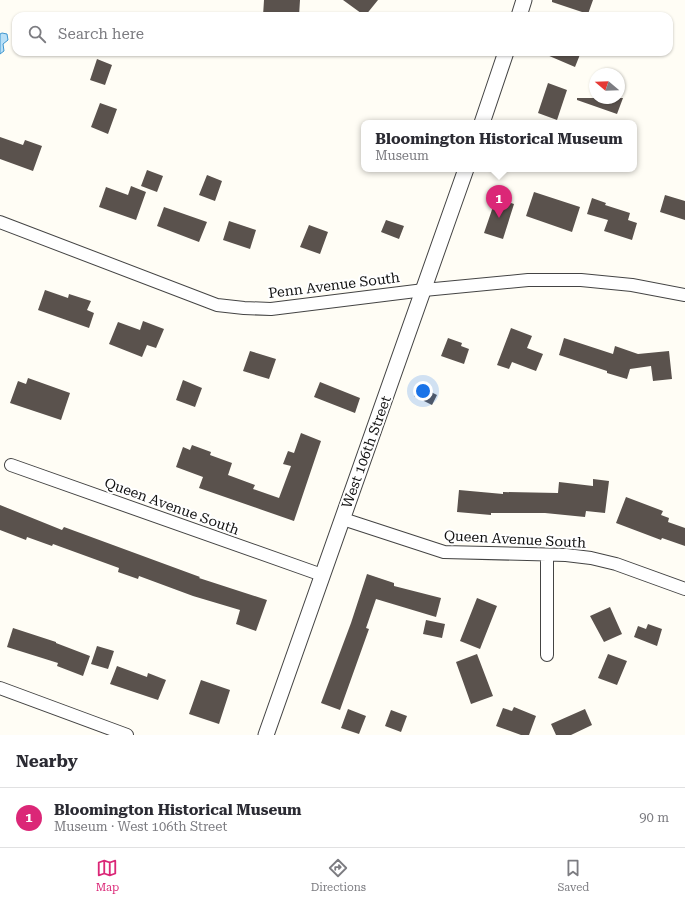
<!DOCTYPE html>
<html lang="en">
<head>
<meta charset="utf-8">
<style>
	:root { --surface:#fff; --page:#f2f2f3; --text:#2b2b33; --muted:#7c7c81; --line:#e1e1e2; --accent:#db2777 }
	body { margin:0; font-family:"Roboto Serif",serif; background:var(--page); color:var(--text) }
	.compass { position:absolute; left:589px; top:68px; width:36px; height:36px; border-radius:50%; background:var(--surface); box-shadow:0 1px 3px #0004; rotate:289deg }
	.you { position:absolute; left:423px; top:391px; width:14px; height:14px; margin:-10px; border:3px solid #fff; border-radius:50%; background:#1a73e8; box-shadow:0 0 0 6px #1a73e833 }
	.badge { display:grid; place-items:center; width:26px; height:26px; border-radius:50%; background:var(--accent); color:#fff; font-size:13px; font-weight:700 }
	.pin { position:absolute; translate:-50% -33px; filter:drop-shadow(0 1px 2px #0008) }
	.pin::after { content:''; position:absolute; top:21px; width:14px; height:12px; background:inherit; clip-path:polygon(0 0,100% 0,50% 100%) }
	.popup { position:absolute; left:361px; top:120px; width:276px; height:52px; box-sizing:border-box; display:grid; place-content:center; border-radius:8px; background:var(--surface); filter:drop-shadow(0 1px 3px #0005); font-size:13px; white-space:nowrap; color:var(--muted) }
	.popup b { font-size:15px; color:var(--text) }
	.popup::after { content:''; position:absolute; left:50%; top:100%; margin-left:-8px; border:8px solid transparent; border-top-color:var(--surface) }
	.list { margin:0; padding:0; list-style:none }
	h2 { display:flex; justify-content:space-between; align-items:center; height:52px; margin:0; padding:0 16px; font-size:17px }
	h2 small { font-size:13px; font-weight:400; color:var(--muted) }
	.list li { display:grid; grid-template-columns:26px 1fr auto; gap:12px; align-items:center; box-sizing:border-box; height:60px; padding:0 16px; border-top:1px solid var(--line) }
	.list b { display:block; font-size:15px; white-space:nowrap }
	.list p { margin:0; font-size:13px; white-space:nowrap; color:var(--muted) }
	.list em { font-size:13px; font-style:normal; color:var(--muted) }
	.icon { flex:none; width:22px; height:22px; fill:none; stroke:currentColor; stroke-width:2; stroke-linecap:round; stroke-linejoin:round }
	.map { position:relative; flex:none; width:685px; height:735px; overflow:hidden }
	.search { position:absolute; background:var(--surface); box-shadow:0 1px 3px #0004; left:12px; right:12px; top:12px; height:44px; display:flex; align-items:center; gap:10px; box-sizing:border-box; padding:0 14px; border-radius:12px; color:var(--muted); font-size:15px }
	.sheet { height:112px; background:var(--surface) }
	nav { display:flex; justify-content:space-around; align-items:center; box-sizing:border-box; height:56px; border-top:1px solid var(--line); background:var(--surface); font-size:11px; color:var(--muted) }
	nav a { display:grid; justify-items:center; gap:2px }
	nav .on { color:var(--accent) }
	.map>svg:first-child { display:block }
</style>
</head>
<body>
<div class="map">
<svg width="685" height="735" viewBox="0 0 685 735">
	<rect width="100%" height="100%" fill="#fffdf5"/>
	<!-- water -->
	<path fill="#b9e0f7" stroke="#3f96cf" d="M2 33 7 34 8 40 3 44 4 51 0 54V34Z"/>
	<!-- building -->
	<path fill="#5a524d" d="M264 0H300L299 16H263Z
		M343 0H378L365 16Z
		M552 0H593L588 14 552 2Z
		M540 52H581L575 67Z
		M97 59 112 65 105 85 90 80Z
		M548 83 567 90 557 120 538 113Z
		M577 98H623L617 114 577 100Z
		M100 103 117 109 108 134 91 127Z
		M0 137 23 145 25 140 42 146 33 171 0 159Z
		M147 170 163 176 157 192 141 186Z
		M207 175 222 181 215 201 199 195Z
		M131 186 146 192 136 220 99 207 106 187 128 195Z
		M534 192 580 207 572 232 526 216Z
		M665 195 685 201V220L660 212Z
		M496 198 514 204 503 239 484 233Z
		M592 198 606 203 605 205 630 213 628 220 637 223 632 240 604 231 608 220 587 214Z
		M164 207 207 222 199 242 157 226Z
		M386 220 404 226 399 239 381 232Z
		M229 221 256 230 250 249 223 240Z
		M309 225 328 232 320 254 300 247Z
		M45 290 68 298 69 294 91 301 87 310 94 313 89 328 38 310Z
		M143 321 164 329 156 348 147 345 142 357 109 344 118 322 140 330Z
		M511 328 532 336 527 348 543 354 536 371 512 362 509 369 497 365Z
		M448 338 462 343 461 346 469 349 464 364 441 356Z
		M564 338 613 354 615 346 638 354 669 351 672 379 653 381 651 366 630 369 627 379 607 373V371L559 355Z
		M250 351 276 359 269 379 243 371Z
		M28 378 70 393 61 420 10 403 18 381 26 384Z
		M183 380 202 388 195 407 176 400Z
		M320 382 360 398 355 413 314 397Z
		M419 386 437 395 432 405 414 396Z
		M301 433 321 441 294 521 199 488 203 477 176 467 183 447 190 450 192 445 211 452 210 455 232 463 228 475 255 485 253 489 279 498 291 466 283 464 288 451 294 453Z
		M593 479 609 481 605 513 586 511 585 517 545 513H491V515L457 512 459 490 503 494V492L558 493 559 482 593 486Z
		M626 497 663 511 661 515 669 518 668 522 685 528V546L662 538 661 540 616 523Z
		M0 505 62 530 64 527 200 577 199 578 267 600 256 631 236 624 240 610 193 596 139 576 138 579 118 572 119 568 53 544 52 546 27 537 26 540 0 530Z
		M367 574 394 583V586L441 598 436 617 376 599 366 628 369 629 340 710 321 703 351 623Z
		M477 598 497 606 480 649 460 641Z
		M610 607 622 634 604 642 590 616Z
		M426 620 445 624 442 638 423 634Z
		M648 624 662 629 657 646 634 637 638 626 646 629Z
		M13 628 56 642V643L90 656 83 676 57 666 58 663 7 647Z
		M97 646 114 651 108 669 91 664Z
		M477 654 493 696 471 704 456 662Z
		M608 654 627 661 617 685 598 678Z
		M117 666 147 677 148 673 166 680 158 700 110 684Z
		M201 680 230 690 219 724 189 714Z
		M514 707 536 716 529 735H521L496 726 503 708 512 711Z
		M348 709 366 716 359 734 341 728Z
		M585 709 592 725 571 735H556L551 724Z
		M391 710 407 716 401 732 385 726Z"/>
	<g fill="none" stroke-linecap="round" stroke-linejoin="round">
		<!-- minor casing -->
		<g stroke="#444" stroke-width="14">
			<path id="minor" d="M0 222 217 305 244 308 271 309 424 290 528 280H581L632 285 685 295
				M11 465 322 575
				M343 519 444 552 566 555 591 558 616 564 685 589
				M547 655V556
				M0 688 127 735"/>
		</g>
		<!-- tertiary casing -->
		<g stroke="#444" stroke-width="17">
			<path id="tertiary" d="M519 16 524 0
				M482 123 506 52
				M266 735 466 169"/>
		</g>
		<!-- minor -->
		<use href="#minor" stroke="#fff" stroke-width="12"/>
		<!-- tertiary -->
		<use href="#tertiary" stroke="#fff" stroke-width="15"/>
	</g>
	<g text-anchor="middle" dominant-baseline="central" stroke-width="4" stroke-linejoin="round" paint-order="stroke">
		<!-- street labels -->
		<g font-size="14" fill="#111" stroke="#fff">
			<text transform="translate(334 285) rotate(-7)">Penn Avenue South</text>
			<text transform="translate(366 452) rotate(-70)">West 106th Street</text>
			<text transform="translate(172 506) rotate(20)">Queen Avenue South</text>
			<text transform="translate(515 539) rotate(3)">Queen Avenue South</text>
		</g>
	</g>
</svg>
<svg class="compass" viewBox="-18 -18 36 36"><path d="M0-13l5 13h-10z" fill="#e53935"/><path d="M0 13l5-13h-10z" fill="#7c7c81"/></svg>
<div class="you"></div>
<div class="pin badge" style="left:499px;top:218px">1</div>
<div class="popup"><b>Bloomington Historical Museum</b>Museum</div>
<div class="search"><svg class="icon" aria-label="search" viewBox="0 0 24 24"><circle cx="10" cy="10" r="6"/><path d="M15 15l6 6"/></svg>Search here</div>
</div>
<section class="sheet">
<h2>Nearby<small></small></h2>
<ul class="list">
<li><span class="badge">1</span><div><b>Bloomington Historical Museum</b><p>Museum · West 106th Street</p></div><em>90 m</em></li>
</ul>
</section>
<nav>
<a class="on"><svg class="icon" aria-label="map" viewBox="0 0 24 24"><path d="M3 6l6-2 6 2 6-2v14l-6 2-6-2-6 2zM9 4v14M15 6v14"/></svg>Map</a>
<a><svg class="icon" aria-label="directions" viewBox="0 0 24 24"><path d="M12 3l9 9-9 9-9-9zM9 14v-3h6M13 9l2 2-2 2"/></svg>Directions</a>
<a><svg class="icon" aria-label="saved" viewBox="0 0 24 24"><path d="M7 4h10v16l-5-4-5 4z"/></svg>Saved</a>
</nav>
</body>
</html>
